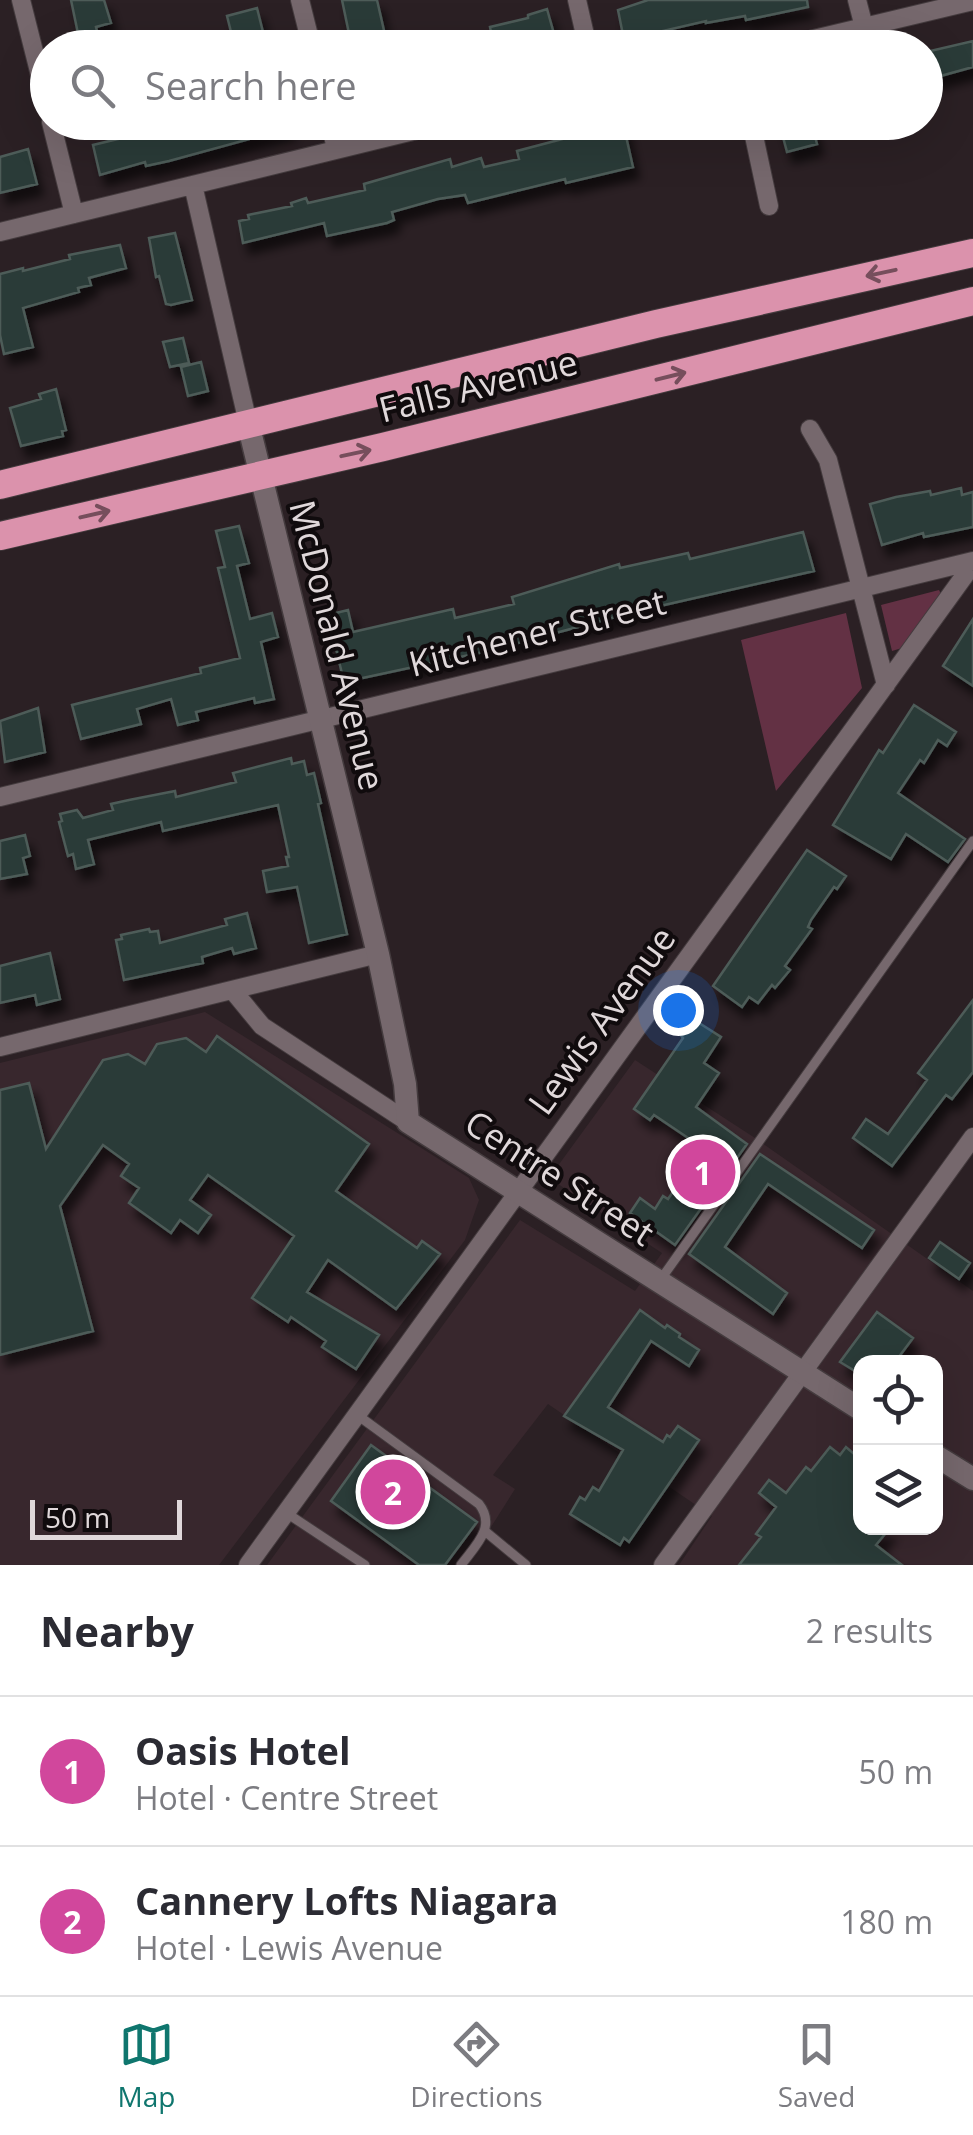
<!DOCTYPE html>
<html lang="en">
<head>
<meta charset="utf-8">
<style>
	:root { --surface:#fff; --page:#f7f7f7; --text:#2b2b33; --muted:#7c7c81; --line:#e1e1e2; --accent:#0f766e }
	body { margin:0; font-family:"Open Sans",sans-serif; background:var(--page); color:var(--text) }
	.controls { position:absolute; right:30px; bottom:30px; display:grid; overflow:hidden; border-radius:20px; box-shadow:0 10px 40px #0002 }
	.controls button { width:90px; height:90px; display:grid; place-items:center; padding:0; border:0; border-bottom:2px solid var(--line); background:var(--surface); color:var(--text); font:50px sans-serif }
	.scale { position:absolute; left:30px; bottom:25px; width:152px; box-sizing:border-box; padding-left:10px; border:5px solid #e0d8da; border-top:0; font-size:28px; line-height:35px; white-space:nowrap; color:#e0d8da; -webkit-text-stroke:8px #100b0d; paint-order:stroke }
	.you { position:absolute; left:678px; top:1010px; width:35px; height:35px; margin:-25px; border:8px solid #fff; border-radius:50%; background:#1a73e8; box-shadow:0 0 0 15px #1a73e833 }
	.badge { display:grid; place-items:center; width:65px; height:65px; border-radius:50%; background:var(--accent); color:#fff; font-size:32px; font-weight:700 }
	.pin { position:absolute; translate:-50% -50%; border:5px solid #fff; box-shadow:0 2px 10px #0006 }
	.list { margin:0; padding:0; list-style:none }
	h2 { display:flex; justify-content:space-between; align-items:center; height:130px; margin:0; padding:0 40px; font-size:42px }
	h2 small { font-size:32px; font-weight:400; color:var(--muted) }
	.list li { display:grid; grid-template-columns:65px 1fr auto; gap:30px; align-items:center; box-sizing:border-box; height:150px; padding:0 40px; border-top:2px solid var(--line) }
	.list b { display:block; font-size:38px; white-space:nowrap }
	.list p { margin:0; font-size:32px; white-space:nowrap; color:var(--muted) }
	.list em { font-size:32px; font-style:normal; color:var(--muted) }
	.icon { flex:none; width:55px; height:55px; fill:none; stroke:currentColor; stroke-width:2; stroke-linecap:round; stroke-linejoin:round }
	.map { position:relative; flex:none; width:973px; height:1565px; overflow:hidden }
	.search { position:absolute; background:var(--surface); box-shadow:0 10px 40px #0002; left:30px; right:30px; top:30px; height:110px; display:flex; align-items:center; gap:25px; box-sizing:border-box; padding:0 35px; border-radius:55px; color:var(--muted); font-size:38px }
	.sheet { height:430px; background:var(--surface) }
	nav { display:flex; justify-content:space-around; align-items:center; box-sizing:border-box; height:140px; border-top:2px solid var(--line); background:var(--surface); font-size:28px; color:var(--muted) }
	nav a { display:grid; justify-items:center; gap:5px }
	nav .on { color:var(--accent) }
	.map>svg:first-child { display:block }
</style>
</head>
<body>
<div class="map">
<svg width="973" height="1565" viewBox="0 0 973 1565">
	<defs>
		<filter id="shadow"><feDropShadow dx="6" dy="11" stdDeviation="5" flood-color="#0009"/></filter>
	</defs>
	<rect width="100%" height="100%" fill="#2b2024"/>
	<!-- built -->
	<path fill="#38272d" fill-rule="evenodd" d="M205 1012 469 1178 479 1200 465 1240 219 1565H0V1063Z
		M635 1060 755 1138 973 1291V1565H679L712 1516 548 1404 493 1475 515 1489 467 1565H267L520 1220 635 1291 662 1253 549 1178ZM860 1362H936V1528H860Z"/>
	<!-- green -->
	<path fill="#633144" d="M939 590 941 594 902 648 892 651 881 605Z
		M846 613 862 688 776 791 741 640Z"/>
	<!-- building -->
	<path fill="#2c3a37" stroke="#4d5c59" stroke-width="2.5" filter="url(#shadow)" d="M71 0H104L111 23 96 27 101 48H81Z
		M342 0H377L388 48H352Z
		M648 0H807L808 7 746 20 745 16 706 23V21L624 40 618 10Z
		M257 8 263 32 233 40 227 16Z
		M547 9 558 48H494L490 27 528 18V15Z
		M973 41V67L926 80V52Z
		M134 122H289L290 128 169 161 146 166 145 162 100 175 93 145 126 137 123 126Z
		M779 122H811L817 144 787 152Z
		M623 123 633 167 566 183 565 179 468 203 465 195 438 199 392 212 394 220 387 223 327 236 324 223 243 243 239 221 249 219 248 215 292 206 291 203 306 198 308 203 365 190 364 184 450 159 452 167 481 158 484 167 519 159 517 151Z
		M28 149 37 184 0 193V157Z
		M175 233 192 300 171 305 166 304 159 276 156 277 149 238Z
		M120 245 126 268 89 278 91 285 78 288 79 292 23 308 33 347 4 354 0 335V274L23 268V271L70 259 69 255Z
		M183 338 189 363 170 367 163 342Z
		M201 362 208 391 188 396 181 367Z
		M56 389 66 430 62 431 63 436 21 446 10 408 41 399 39 394Z
		M961 488 962 495 973 492V527L924 537 923 533 882 545 870 504 896 497 930 491 931 495Z
		M239 526 249 563 237 566 250 619 272 613 278 637 261 642 274 699 255 703 254 698 196 712 198 720 178 725 171 699 137 709 141 724 81 739 72 705 201 673 200 668 240 658 218 568 225 567 216 531Z
		M803 532 814 571 638 611 488 651 344 682 328 615 348 610 353 632 453 609 455 618 514 604 512 597 619 564 620 568 688 553 690 559Z
		M973 619V686L943 666Z
		M914 705 956 732 947 746 938 740 924 763 920 760 898 793 965 839 948 862 906 834 891 859 833 825 879 750 883 753Z
		M38 708 45 752 5 762 0 721Z
		M291 758 292 764 304 761 307 775 314 773 321 803 318 804 347 934 309 943 297 887 267 892 263 871 288 866 286 857H289L278 805 163 831 161 822 88 840 94 864 76 869 73 854 68 856 59 822 62 821 60 814 77 810 83 818 113 810 111 804 129 800 175 791 176 797 236 782 233 773Z
		M25 835 30 856 23 858 27 874 0 879V841Z
		M807 850 846 876 837 889 834 887 811 920 808 927 812 929 785 966 790 970 775 988 772 985 758 1003 749 997 742 1007 713 986Z
		M247 913 256 948 234 954 232 948 202 957 203 963 124 980 116 940 122 939 121 935 149 929 150 932 158 931 160 943 227 925 225 919Z
		M50 953 60 999 37 1005 35 995 0 1003V966Z
		M973 1000V1072L952 1099 946 1095 892 1166 853 1138 866 1119 888 1134 927 1080 918 1073Z
		M688 1016 721 1037 704 1063 719 1073 696 1107 747 1144 675 1245 630 1213 640 1198 655 1209 663 1196 668 1199 703 1148 654 1115 650 1120 634 1109 683 1038 678 1032Z
		M217 1036 369 1144 336 1191 417 1248 422 1241 440 1254 396 1309 328 1260 307 1292 379 1335 356 1369 322 1347 326 1341 291 1317 288 1322 252 1298 294 1236 208 1175 190 1200 211 1215 198 1233 180 1220 171 1233 129 1203 139 1188 121 1176 129 1164 103 1145 60 1206 93 1331 0 1355V1090L29 1083 46 1149 103 1060 128 1054 145 1064 157 1044 186 1038 206 1052Z
		M760 1154 874 1230 862 1248 768 1184 725 1247 787 1293 773 1314 689 1254Z
		M940 1242 970 1263 959 1279 929 1258Z
		M640 1310 665 1328 667 1325 680 1334 679 1337 699 1350 689 1366 651 1341 608 1407 663 1442 667 1435 670 1437 678 1426 699 1440 629 1542 624 1538 620 1545 570 1514 580 1497 585 1500 593 1487 599 1491 623 1450 564 1416Z
		M877 1312 913 1338 895 1362H860V1374L840 1362Z
		M371 1445 477 1522 445 1565H419L331 1501Z
		M830 1447 840 1455 846 1447 860 1459V1528H890L876 1545 902 1565H739L761 1537 756 1534 776 1507 759 1493 769 1480 786 1493 806 1467 811 1471Z"/>
	<g fill="none" stroke-linecap="round" stroke-linejoin="round">
		<!-- service casing -->
		<g stroke="#443b3e" stroke-width="11">
			<path id="service" d="M661 1279 973 841
				M356 1414 479 1504C497 1527 475 1546 461 1565
				M285 1512 365 1565
				M486 1532 526 1565"/>
		</g>
		<!-- minor casing -->
		<g stroke="#443b3e" stroke-width="20">
			<path id="minor" d="M21 0 48 107
				M300 0 312 48
				M577 0 588 48
				M857 0 864 27
				M776 48 973 1
				M51 122 74 214
				M330 122 336 149
				M751 122 769 206
				M193 185 248 423
				M0 232 450 122
				M810 429 828 460 886 685
				M0 797 973 561
				M234 992 262 1026 408 1122
				M0 1047 378 954
				M248 1565 973 564
				M663 1565 973 1137"/>
		</g>
		<!-- tertiary casing -->
		<g stroke="#443b3e" stroke-width="25">
			<path id="tertiary" d="M248 423 378 954 405 1084 408 1122 860 1409
				M936 1456 973 1479"/>
		</g>
		<!-- trunk casing -->
		<g stroke="#443b3e" stroke-width="30">
			<path id="trunk" d="M0 485 656 324 973 253
				M0 536 383 447 973 301"/>
		</g>
		<!-- service -->
		<use href="#service" stroke="#76686d" stroke-width="9"/>
		<!-- minor -->
		<use href="#minor" stroke="#76686d" stroke-width="18"/>
		<!-- tertiary -->
		<use href="#tertiary" stroke="#76686d" stroke-width="22"/>
		<!-- trunk -->
		<use href="#trunk" stroke="#db92ac" stroke-width="28"/>
	</g>
	<!-- one-way arrows -->
	<defs><path id="oneway-shaft" d="M-6 0H5M1.5-3L5.5 0L1.5 3" fill="none" stroke-width="1.6" stroke-linecap="round" stroke-linejoin="round" transform="scale(2.5)"/></defs>
	<g stroke="#764e5c">
		<use href="#oneway-shaft" transform="translate(881 273) rotate(168)"/>
		<use href="#oneway-shaft" transform="translate(671 376) rotate(-14)"/>
		<use href="#oneway-shaft" transform="translate(356 453) rotate(-12)"/>
		<use href="#oneway-shaft" transform="translate(95 514) rotate(-13)"/>
	</g>
	<g text-anchor="middle" dominant-baseline="central" stroke-width="8" stroke-linejoin="round" paint-order="stroke">
		<!-- street labels -->
		<g font-size="35" fill="#e0d8da" stroke="#100b0d">
			<text transform="translate(478 385) rotate(-14)">Falls Avenue</text>
			<text transform="translate(537 632) rotate(-14)">Kitchener Street</text>
			<text transform="translate(338 645) rotate(76)">McDonald Avenue</text>
			<text transform="translate(601 1020) rotate(-54)">Lewis Avenue</text>
			<text transform="translate(560 1177) rotate(33)">Centre Street</text>
		</g>
	</g>
</svg>
<div class="controls">
<button><svg class="icon" aria-label="locate" viewBox="0 0 24 24"><circle cx="12" cy="12" r="6"/><path d="M12 2v4M12 18v4M2 12h4M18 12h4"/></svg></button>
<button><svg class="icon" aria-label="layers" viewBox="0 0 24 24"><path d="M12 4l9 5-9 5-9-5zM3 14l9 5 9-5"/></svg></button>
</div>
<div class="scale">50 m</div>
<div class="you"></div>
<div class="pin badge" style="left:703px;top:1172px;background:#d1479c">1</div>
<div class="pin badge" style="left:393px;top:1492px;background:#d1479c">2</div>
<div class="search"><svg class="icon" aria-label="search" viewBox="0 0 24 24"><circle cx="10" cy="10" r="6"/><path d="M15 15l6 6"/></svg>Search here</div>
</div>
<section class="sheet">
<h2>Nearby<small>2 results</small></h2>
<ul class="list">
<li><span class="badge" style="background:#d1479c">1</span><div><b>Oasis Hotel</b><p>Hotel · Centre Street</p></div><em>50 m</em></li>
<li><span class="badge" style="background:#d1479c">2</span><div><b>Cannery Lofts Niagara</b><p>Hotel · Lewis Avenue</p></div><em>180 m</em></li>
</ul>
</section>
<nav>
<a class="on"><svg class="icon" aria-label="map" viewBox="0 0 24 24"><path d="M3 6l6-2 6 2 6-2v14l-6 2-6-2-6 2zM9 4v14M15 6v14"/></svg>Map</a>
<a><svg class="icon" aria-label="directions" viewBox="0 0 24 24"><path d="M12 3l9 9-9 9-9-9zM9 14v-3h6M13 9l2 2-2 2"/></svg>Directions</a>
<a><svg class="icon" aria-label="saved" viewBox="0 0 24 24"><path d="M7 4h10v16l-5-4-5 4z"/></svg>Saved</a>
</nav>
</body>
</html>
